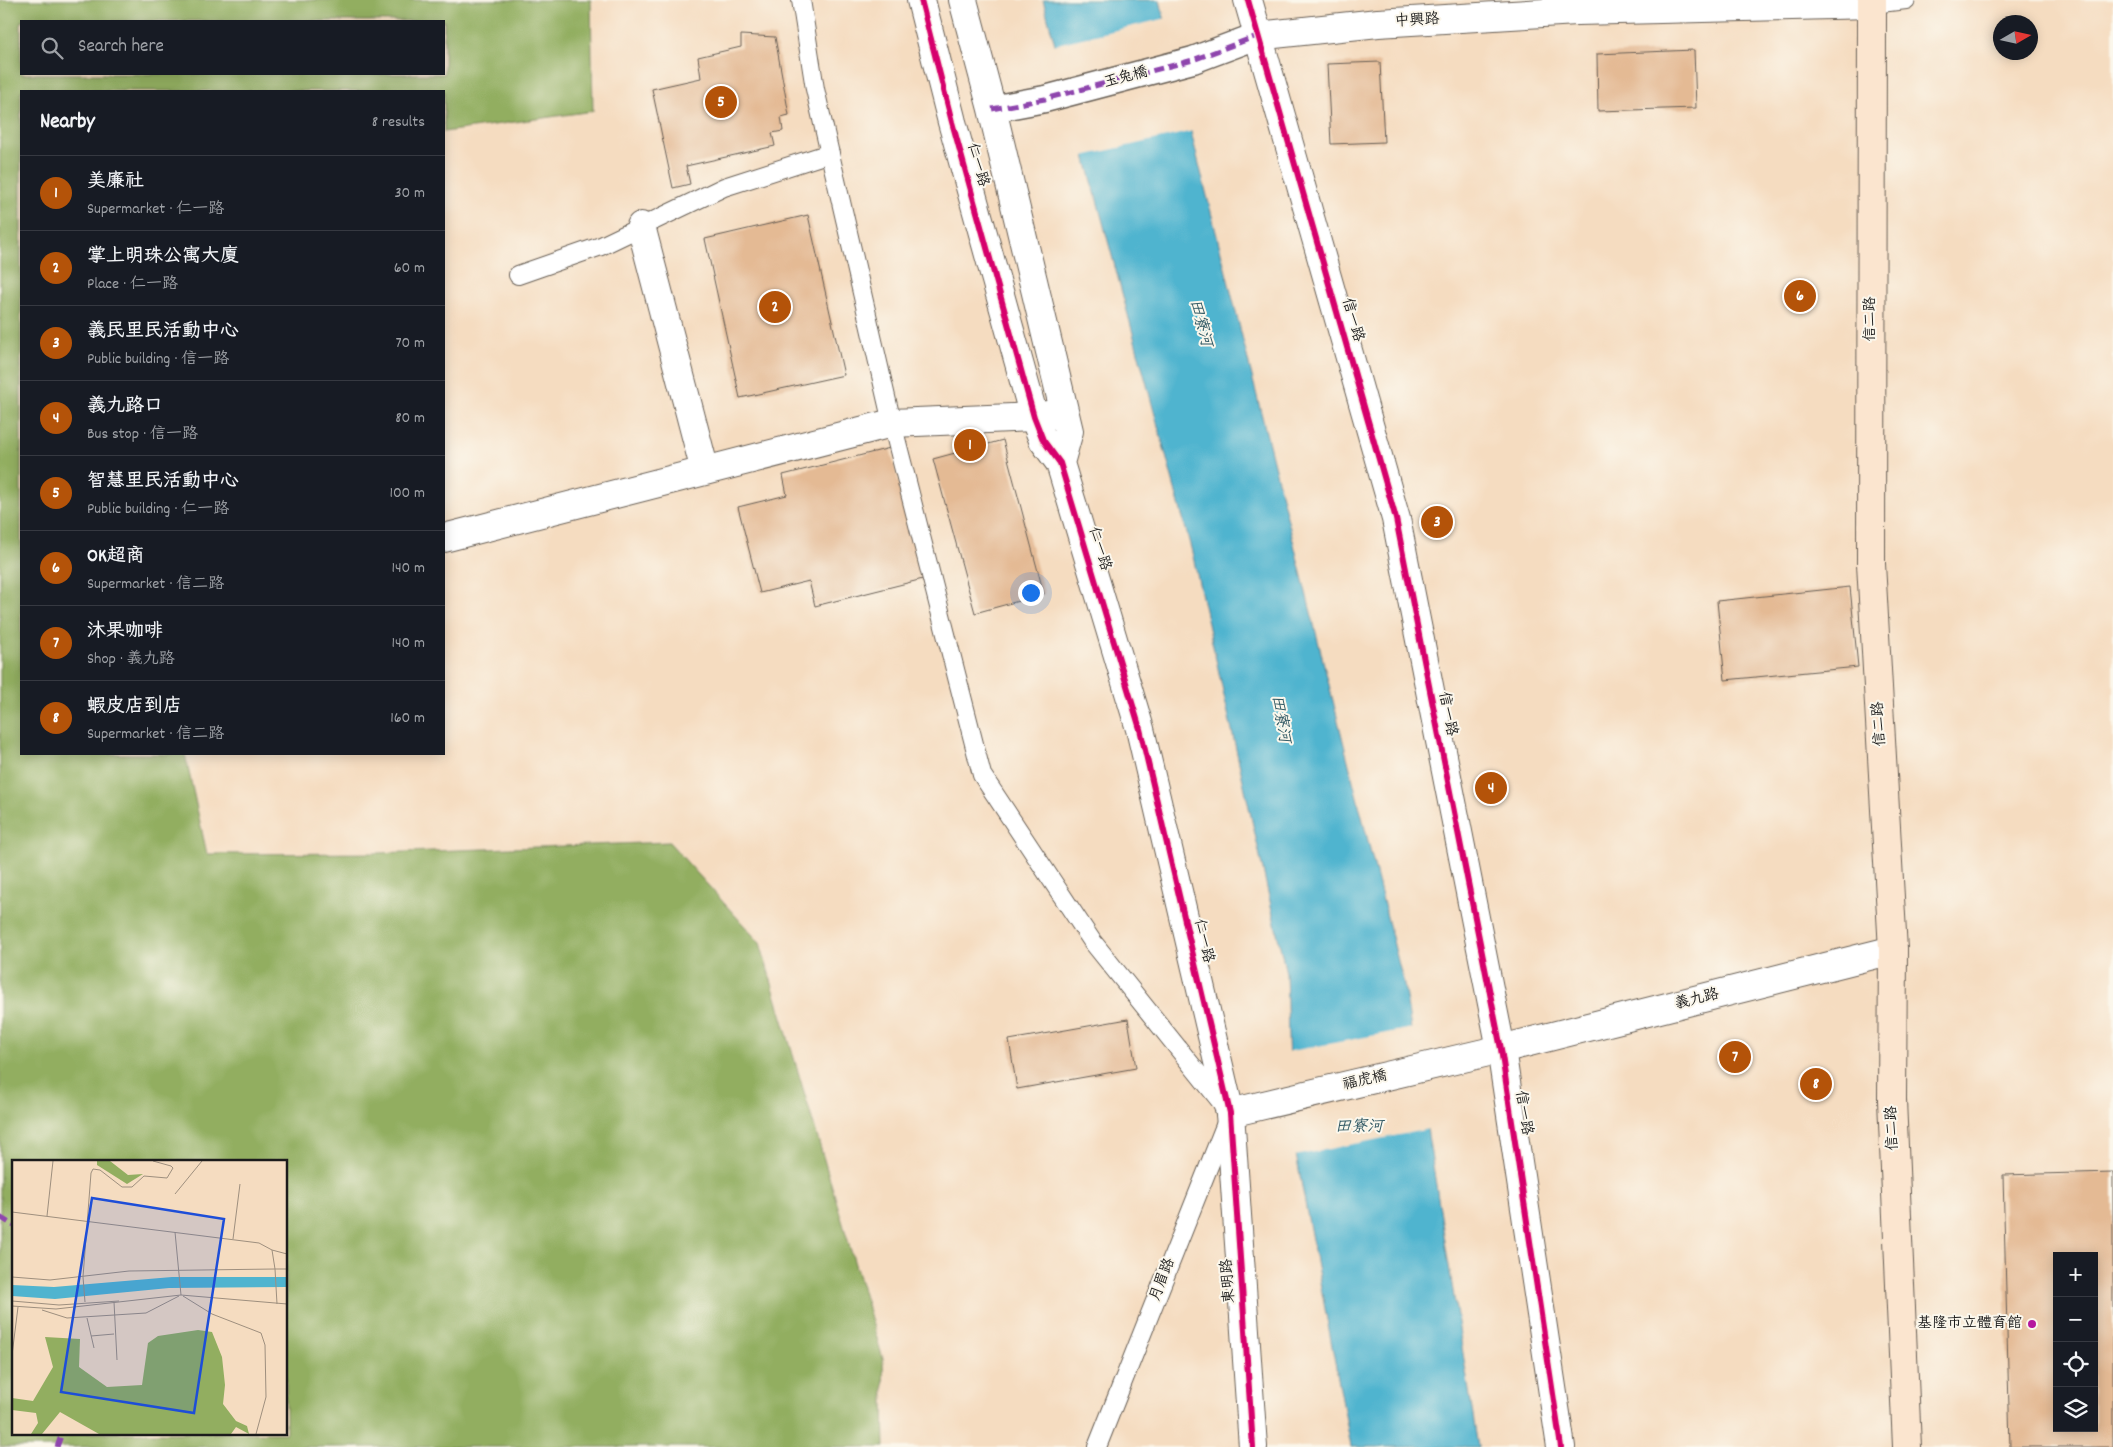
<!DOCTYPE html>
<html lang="en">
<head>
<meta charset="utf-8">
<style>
	:root { --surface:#171b24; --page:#242831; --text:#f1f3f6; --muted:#9ea1a6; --line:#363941; --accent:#b45309 }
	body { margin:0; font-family:Dekko,"LXGW WenKai TC",sans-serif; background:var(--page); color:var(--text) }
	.controls { position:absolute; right:15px; bottom:15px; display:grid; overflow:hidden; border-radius:0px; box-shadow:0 2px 12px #0003 }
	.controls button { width:45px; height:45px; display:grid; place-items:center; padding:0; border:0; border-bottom:1px solid var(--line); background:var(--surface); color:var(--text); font:25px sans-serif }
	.compass { position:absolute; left:1993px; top:15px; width:45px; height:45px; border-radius:50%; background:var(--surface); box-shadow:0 2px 12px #0003; rotate:81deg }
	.you { position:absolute; left:1030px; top:592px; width:18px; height:18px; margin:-12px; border:4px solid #fff; border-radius:50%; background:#1a73e8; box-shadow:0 0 0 8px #1a73e833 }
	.badge { display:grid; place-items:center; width:32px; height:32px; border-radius:50%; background:var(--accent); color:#fff; font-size:16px; font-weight:700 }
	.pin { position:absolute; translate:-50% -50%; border:2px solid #fff; box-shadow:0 1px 5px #0006 }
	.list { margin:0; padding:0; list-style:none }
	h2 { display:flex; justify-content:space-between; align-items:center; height:65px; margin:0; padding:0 20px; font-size:21px }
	h2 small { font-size:16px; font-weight:400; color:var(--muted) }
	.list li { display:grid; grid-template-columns:32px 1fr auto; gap:15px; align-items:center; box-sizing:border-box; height:75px; padding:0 20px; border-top:1px solid var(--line) }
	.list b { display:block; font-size:19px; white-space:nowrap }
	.list p { margin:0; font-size:16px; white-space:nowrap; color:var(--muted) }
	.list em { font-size:16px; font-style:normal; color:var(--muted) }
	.icon { flex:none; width:28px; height:28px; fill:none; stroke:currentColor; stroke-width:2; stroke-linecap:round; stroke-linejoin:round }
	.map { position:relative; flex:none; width:2113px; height:1447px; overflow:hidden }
	.search { position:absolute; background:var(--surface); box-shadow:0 2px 12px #0003; left:20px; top:20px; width:425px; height:55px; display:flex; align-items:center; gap:12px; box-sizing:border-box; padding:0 18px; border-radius:0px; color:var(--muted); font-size:19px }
	.panel { position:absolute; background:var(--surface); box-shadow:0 2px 12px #0003; left:20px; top:90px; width:425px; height:665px; border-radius:0px }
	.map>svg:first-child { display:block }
</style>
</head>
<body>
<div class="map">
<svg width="2113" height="1447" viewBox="0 0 2113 1447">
	<rect width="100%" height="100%" fill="#fbf7ec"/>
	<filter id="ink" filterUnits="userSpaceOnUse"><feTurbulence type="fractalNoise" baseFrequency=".02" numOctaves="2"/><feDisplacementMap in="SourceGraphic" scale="10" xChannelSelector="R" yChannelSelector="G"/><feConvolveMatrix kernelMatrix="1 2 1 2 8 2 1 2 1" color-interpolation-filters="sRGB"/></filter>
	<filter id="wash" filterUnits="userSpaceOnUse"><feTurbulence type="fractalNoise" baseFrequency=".0096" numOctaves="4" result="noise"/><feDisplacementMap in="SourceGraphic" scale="20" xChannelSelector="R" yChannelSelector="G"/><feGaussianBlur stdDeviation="1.12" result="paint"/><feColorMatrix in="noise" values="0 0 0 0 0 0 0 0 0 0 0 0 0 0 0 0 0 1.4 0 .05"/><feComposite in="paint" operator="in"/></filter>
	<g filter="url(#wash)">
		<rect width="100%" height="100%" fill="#f5dcc0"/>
		<!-- forest -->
		<path fill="#92ae60" stroke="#57653e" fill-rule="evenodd" d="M0 0H591L593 111 444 132V91H21V754H185L207 854 378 853 669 842 760 943 883 1359 885 1447H0ZM21 21H444V74H21ZM14 1161H286V1433H14Z"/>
		<!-- water -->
		<path fill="#50b4cf" stroke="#366876" d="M1043 0H1160L1192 136 1404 985 1478 1447H1351L1291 1128 1286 973 1192 552Z"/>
		<!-- pier -->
		<path fill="#f5dcc0" d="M1167 18 1193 131 1083 156 1053 45Z
			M1413 1028 1429 1129 1294 1156 1288 1128 1286 1052Z"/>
		<g id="blocks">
			<!-- building -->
			<path fill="#e4ba94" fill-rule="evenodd" d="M741 35 775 37 789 115 781 117 783 131 772 133 775 146 686 166 690 184 673 188 652 89 701 78 698 57 741 47Z
				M1694 50 1696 108 1598 111 1597 54Z
				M1380 62 1384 142 1331 144 1327 64Z
				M808 215 844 375 740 398 705 239Z
				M1003 440 1044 594 975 613 933 459Z
				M890 448 923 579 815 606 809 581 760 593 738 507 787 495 783 475Z
				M1850 587 1858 667 1725 680 1717 601Z
				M1128 1019 1136 1068 1017 1089 1009 1040Z
				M2113 1172V1447H2010L2003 1175ZM2057 1256H2094V1428H2057Z"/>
		</g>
	</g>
	<g filter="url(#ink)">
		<use href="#blocks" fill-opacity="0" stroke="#685f55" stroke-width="1"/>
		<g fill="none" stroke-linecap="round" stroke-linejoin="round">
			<!-- service casing -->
			<g stroke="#685f55" stroke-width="20">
				<path id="service" d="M801 0 815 89 892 423 982 775 1092 941 1230 1113 1097 1447
					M1872 4 1906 0
					M518 275 601 246 724 187 830 153"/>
			</g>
			<!-- pedestrian casing -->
			<g stroke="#685f55" stroke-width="29">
				<path id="pedestrian" d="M992 109 1045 99 1193 60 1257 36"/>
			</g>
			<!-- minor casing -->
			<g stroke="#685f55" stroke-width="30">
				<path id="minor" d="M1257 36 1378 23 1577 11 1872 4
					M641 226 705 471
					M444 538 892 423 1034 417 1064 413
					M1230 1113 1501 1049 1893 950"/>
			</g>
			<!-- tertiary casing -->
			<g stroke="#685f55" stroke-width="30">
				<path id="tertiary" d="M921 0 952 122 1034 417 1043 440 1060 463 1140 729 1230 1113 1253 1447
					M963 0 992 109 1069 431 1060 463
					M1248 0 1396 519 1501 1049 1561 1447"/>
			</g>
			<!-- secondary casing -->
			<g stroke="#685f55" stroke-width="30">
				<path id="secondary" d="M1872 0 1871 564 1893 950 1892 1100 1907 1447"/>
			</g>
			<!-- service -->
			<use href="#service" stroke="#fff" stroke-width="18"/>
			<!-- pedestrian -->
			<use href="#pedestrian" stroke="#fff" stroke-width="26"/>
			<!-- minor -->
			<use href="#minor" stroke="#fff" stroke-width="28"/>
			<!-- tertiary -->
			<use href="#tertiary" stroke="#fff" stroke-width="28"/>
			<!-- secondary -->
			<use href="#secondary" stroke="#fbe5cf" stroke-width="28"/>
			<!-- quiet -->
			<path stroke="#8e44ad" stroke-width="5" stroke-dasharray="10 5" stroke-linecap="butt" d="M992 109 1045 99 1193 60 1257 36
				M0 1217 14 1226
				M57 1447 62 1433"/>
			<!-- cycleway casing -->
			<g stroke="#fbf7ec" stroke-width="9">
				<path id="cycleway" d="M921 0 952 122 1034 417 1043 440 1060 463 1140 729 1230 1113 1253 1447
					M1248 0 1396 519 1501 1049 1561 1447"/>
			</g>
			<!-- cycleway -->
			<use href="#cycleway" stroke="#d6006c" stroke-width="6"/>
		</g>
	</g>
	<!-- markers -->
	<circle fill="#b5179e" stroke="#fbf7ec" stroke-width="2" cx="2032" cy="1324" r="5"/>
	<g text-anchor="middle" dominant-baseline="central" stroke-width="4" stroke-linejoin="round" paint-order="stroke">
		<!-- street labels -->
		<g font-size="15" fill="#1c1c1c" stroke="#fbf7ec">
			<text transform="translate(1417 21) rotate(-3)">中興路</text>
			<text transform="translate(1126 78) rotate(-15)">玉兔橋</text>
			<text transform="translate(977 165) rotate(74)">仁一路</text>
			<text transform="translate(1871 319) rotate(-90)">信二路</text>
			<text transform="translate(1352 320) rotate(74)">信一路</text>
			<text transform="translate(1099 549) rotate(73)">仁一路</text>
			<text transform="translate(1447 714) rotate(79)">信一路</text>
			<text transform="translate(1880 724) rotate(-93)">信二路</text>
			<text transform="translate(1203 941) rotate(77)">仁一路</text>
			<text transform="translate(1697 1000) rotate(-14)">義九路</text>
			<text transform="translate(1365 1081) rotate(-13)">福虎橋</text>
			<text transform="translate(1523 1113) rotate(81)">信一路</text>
			<text transform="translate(1893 1128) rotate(-92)">信二路</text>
			<text transform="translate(1163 1280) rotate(-69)">月眉路</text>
			<text transform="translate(1229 1281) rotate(-94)">東明路</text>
		</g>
		<!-- poi labels -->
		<g font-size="15" fill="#1c1c1c" stroke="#fbf7ec" text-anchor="end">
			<text x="2022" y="1324">基隆市立體育館</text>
		</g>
		<!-- water labels -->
		<g font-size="16" font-style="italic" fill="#315964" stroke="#fbf7ec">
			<text transform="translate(1200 323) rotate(75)">田寮河</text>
			<text transform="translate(1280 719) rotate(80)">田寮河</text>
			<text x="1359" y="1127">田寮河</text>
		</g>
	</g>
	<!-- overview -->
	<g transform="translate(12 1160)">
		<rect width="275" height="275" fill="#f5dcc0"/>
		<path d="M85 1H98L116 15 131 14 115 24 85 5ZM186 170 200 172 210 197 213 225 211 244 224 261 235 266 237 274 224 267 219 274H87L48 252 30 274H19L26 263 24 253 0 250V238L21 241 41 207 33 177 68 179 67 207 95 227 130 225 136 183 146 176Z" fill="#92ae60"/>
		<path d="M160 117H275V127L157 128 43 139 0 136V125L42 127Z" fill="#50b4cf"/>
		<path fill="none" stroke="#9e8f7e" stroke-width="1" d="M163 34 190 1M0 52 247 83 260 90 263 109H275M35 56 41 1M163 72 169 135M221 79 228 24M260 90 275 94M0 117 38 120 117 111 263 109 265 144M171 136 200 154 249 173 253 185 254 237 244 274M0 141 47 145 107 141M73 142 71 117 79 13 81 9 88 10 110 27H120L132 16 155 18 161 8 159 6 141 1M102 142 105 200M0 146 44 149 169 135 275 144M30 150 55 158 134 153 167 136M75 158 82 188M79 176 102 174M0 195 6 147"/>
		<path fill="#1d4ed8" fill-opacity="0.15" stroke="#1d4ed8" stroke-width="2.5" d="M80 38 212 59 182 253 49 232Z"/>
		<rect width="275" height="275" fill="none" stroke="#1c1c1c" stroke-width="2.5"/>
	</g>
</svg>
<div class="controls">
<button>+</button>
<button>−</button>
<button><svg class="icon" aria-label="locate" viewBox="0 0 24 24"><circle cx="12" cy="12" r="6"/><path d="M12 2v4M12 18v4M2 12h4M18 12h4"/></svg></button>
<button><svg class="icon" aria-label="layers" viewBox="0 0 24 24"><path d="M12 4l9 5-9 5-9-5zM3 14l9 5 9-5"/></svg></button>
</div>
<svg class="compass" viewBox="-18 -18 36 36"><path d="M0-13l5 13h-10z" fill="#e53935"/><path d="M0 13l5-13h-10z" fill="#9ea1a6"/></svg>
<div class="you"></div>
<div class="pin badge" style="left:970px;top:445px">1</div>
<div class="pin badge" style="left:775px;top:307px">2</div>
<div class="pin badge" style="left:1437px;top:522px">3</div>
<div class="pin badge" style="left:1491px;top:788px">4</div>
<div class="pin badge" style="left:721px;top:102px">5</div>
<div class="pin badge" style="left:1800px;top:296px">6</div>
<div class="pin badge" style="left:1735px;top:1057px">7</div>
<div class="pin badge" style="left:1816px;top:1084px">8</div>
<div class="search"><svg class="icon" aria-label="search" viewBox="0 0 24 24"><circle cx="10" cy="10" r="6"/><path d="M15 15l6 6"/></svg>Search here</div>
<section class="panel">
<h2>Nearby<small>8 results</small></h2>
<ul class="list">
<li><span class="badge">1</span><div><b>美廉社</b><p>Supermarket · 仁一路</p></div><em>30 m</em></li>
<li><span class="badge">2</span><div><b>掌上明珠公寓大廈</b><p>Place · 仁一路</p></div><em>60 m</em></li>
<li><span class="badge">3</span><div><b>義民里民活動中心</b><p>Public building · 信一路</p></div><em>70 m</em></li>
<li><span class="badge">4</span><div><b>義九路口</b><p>Bus stop · 信一路</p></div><em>80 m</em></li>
<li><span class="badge">5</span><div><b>智慧里民活動中心</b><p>Public building · 仁一路</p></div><em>100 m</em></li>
<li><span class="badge">6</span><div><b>OK超商</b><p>Supermarket · 信二路</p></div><em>140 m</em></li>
<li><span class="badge">7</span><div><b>沐果咖啡</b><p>Shop · 義九路</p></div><em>140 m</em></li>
<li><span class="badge">8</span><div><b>蝦皮店到店</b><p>Supermarket · 信二路</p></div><em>160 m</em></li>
</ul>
</section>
</div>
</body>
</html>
